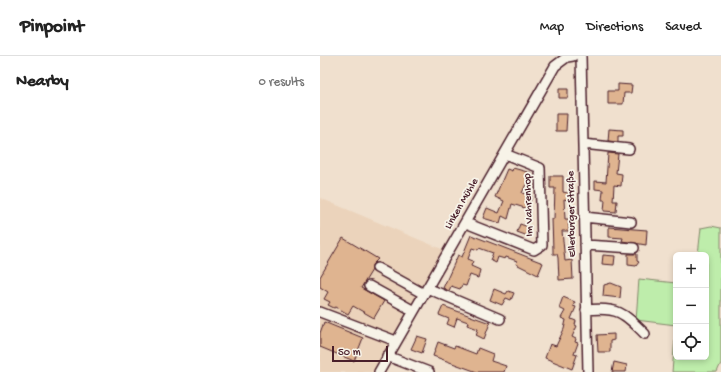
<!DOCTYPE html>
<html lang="en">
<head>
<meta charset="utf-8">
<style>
	:root { --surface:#fff; --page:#f2f2f2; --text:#222; --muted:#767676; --line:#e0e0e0 }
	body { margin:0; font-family:"Gochi Hand",sans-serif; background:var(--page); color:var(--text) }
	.controls { position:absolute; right:12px; bottom:12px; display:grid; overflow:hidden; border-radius:6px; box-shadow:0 2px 6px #0003 }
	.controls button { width:36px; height:36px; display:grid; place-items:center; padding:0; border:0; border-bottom:1px solid var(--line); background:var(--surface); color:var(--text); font:20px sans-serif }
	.scale { position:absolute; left:12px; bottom:10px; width:56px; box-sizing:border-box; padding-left:4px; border:2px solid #4a1f2b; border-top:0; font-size:11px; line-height:14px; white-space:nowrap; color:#4a1f2b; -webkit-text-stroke:3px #f7f3e8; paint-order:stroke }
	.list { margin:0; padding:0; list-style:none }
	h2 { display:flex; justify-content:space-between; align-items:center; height:52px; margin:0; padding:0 16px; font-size:17px }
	h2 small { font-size:13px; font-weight:400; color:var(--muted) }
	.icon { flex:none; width:22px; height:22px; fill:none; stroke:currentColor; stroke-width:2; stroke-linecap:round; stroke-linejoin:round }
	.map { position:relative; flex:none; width:401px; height:316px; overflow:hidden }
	header { display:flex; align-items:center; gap:24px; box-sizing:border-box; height:56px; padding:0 20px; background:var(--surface); border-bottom:1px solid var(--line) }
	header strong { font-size:19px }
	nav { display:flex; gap:22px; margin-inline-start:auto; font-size:14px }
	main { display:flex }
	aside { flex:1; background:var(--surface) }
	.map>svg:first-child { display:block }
</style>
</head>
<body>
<header>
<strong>Pinpoint</strong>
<nav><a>Map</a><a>Directions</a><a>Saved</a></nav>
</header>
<main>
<aside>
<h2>Nearby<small>0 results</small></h2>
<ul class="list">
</ul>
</aside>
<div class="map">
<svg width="401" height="316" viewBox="0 0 401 316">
	<rect width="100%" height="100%" fill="#f0e0ce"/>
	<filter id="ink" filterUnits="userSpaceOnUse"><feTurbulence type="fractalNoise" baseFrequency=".025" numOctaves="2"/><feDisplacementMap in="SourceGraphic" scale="8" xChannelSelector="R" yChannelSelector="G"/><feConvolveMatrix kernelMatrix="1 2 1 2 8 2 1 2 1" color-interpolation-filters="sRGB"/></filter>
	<g filter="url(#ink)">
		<!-- built -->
		<path fill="#ebd3bb" d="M0 142 124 194 55 316H0Z"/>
		<!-- green -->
		<path fill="#beedab" stroke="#84866b" d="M391 170 401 172V307L397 316H352L356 271V301H386V199H378L381 172Z
			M319 223 356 227V269L316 264Z"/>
		<!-- building -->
		<path fill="#dfb490" stroke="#4a1f2b" d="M298 28 312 29 311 37H304L303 48H288V35H298Z
			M239 33H248V42H239Z
			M236 58H247L246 75H236Z
			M289 73 303 74V80H298V86L288 85Z
			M288 97 298 98 296 117 302 118 301 130 294 129 293 145H297L296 156 284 155 285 144H282L283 134 275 133V125L286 126Z
			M193 112 211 117 202 137 212 140 208 153 192 148 188 163 182 160 180 167 163 162 167 152 179 157 184 145 175 141 187 113 192 115Z
			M230 120H243V136L252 138 251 145 244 143 245 163H248L249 175H242L245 205 252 204 253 223 239 224 238 202 237 198H233V194L232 163H234L235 132H230Z
			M200 168 211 172 208 180 197 176Z
			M289 171 327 174 326 189 302 185 303 182 289 181Z
			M151 179 223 207 218 219 196 208 197 205 186 201 185 203 178 201 176 207 170 204 173 197 159 192 158 194 152 192 148 203 153 205 151 210 160 214 158 222 150 219 146 230 142 229 140 233 131 230 129 235 123 232 138 199 142 201Z
			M23 182 58 203 52 209V214L41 232 64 245 54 262 33 250 28 258 16 251 14 252 8 249 10 246 4 243 8 236 0 231V221Z
			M308 198H317V205L319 206 316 210 308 209Z
			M283 199 295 200 294 209 282 208Z
			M291 227 301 231 300 242 283 240 284 229Z
			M174 233 186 238 188 235 194 237 191 244 186 242 182 249 170 244Z
			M243 241 255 246 253 250 256 251 251 263 256 265 255 269 257 270 252 281 256 283 255 286 258 287 254 298 257 299 252 313 225 302 230 288 236 290 244 273 246 264 241 262 245 255 239 252Z
			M123 250 170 267 164 283 156 279 158 273 147 269 148 266 137 262 134 271 127 268 129 263 119 259Z
			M4 266 43 282 34 305 0 291V277Z
			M294 278V284L290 285V296H278L277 279Z
			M97 280 107 283 102 297 91 293Z
			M118 286 134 292 135 290 156 298 158 292 173 298 171 305 186 310 184 316H157L113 300Z
			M294 306 307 309 306 316H292Z"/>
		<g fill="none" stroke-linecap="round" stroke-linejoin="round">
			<!-- minor casing -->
			<g stroke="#4a1f2b" stroke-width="12">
				<path id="minor" d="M261 0 268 316
					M263 88 309 93
					M264 161 311 166
					M146 167 214 194 222 189 220 112 185 98
					M265 189 314 192
					M57 212 104 238
					M49 230 94 255
					M107 232 180 263
					M266 254C298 251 303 256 325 278
					M0 256 76 285
					M67 300 109 316
					M59 316 235 10 247 1 253 0"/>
			</g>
			<!-- minor -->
			<use href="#minor" stroke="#f7f3e8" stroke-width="9"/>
		</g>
	</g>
	<g text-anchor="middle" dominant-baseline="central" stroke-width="3.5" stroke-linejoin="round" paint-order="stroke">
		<!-- street labels -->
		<g font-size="11" fill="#4a1f2b" stroke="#f7f3e8">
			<text transform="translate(142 148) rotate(-60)">Linken Mühle</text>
			<text transform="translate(209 149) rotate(-92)">Im Vahrenhop</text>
			<text transform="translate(252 158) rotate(-91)">Ellerburger Straße</text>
		</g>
	</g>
</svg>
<div class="controls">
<button>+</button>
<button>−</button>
<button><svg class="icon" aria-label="locate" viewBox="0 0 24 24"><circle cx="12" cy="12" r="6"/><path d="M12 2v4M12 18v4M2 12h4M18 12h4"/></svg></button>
</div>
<div class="scale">50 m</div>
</div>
</main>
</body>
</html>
